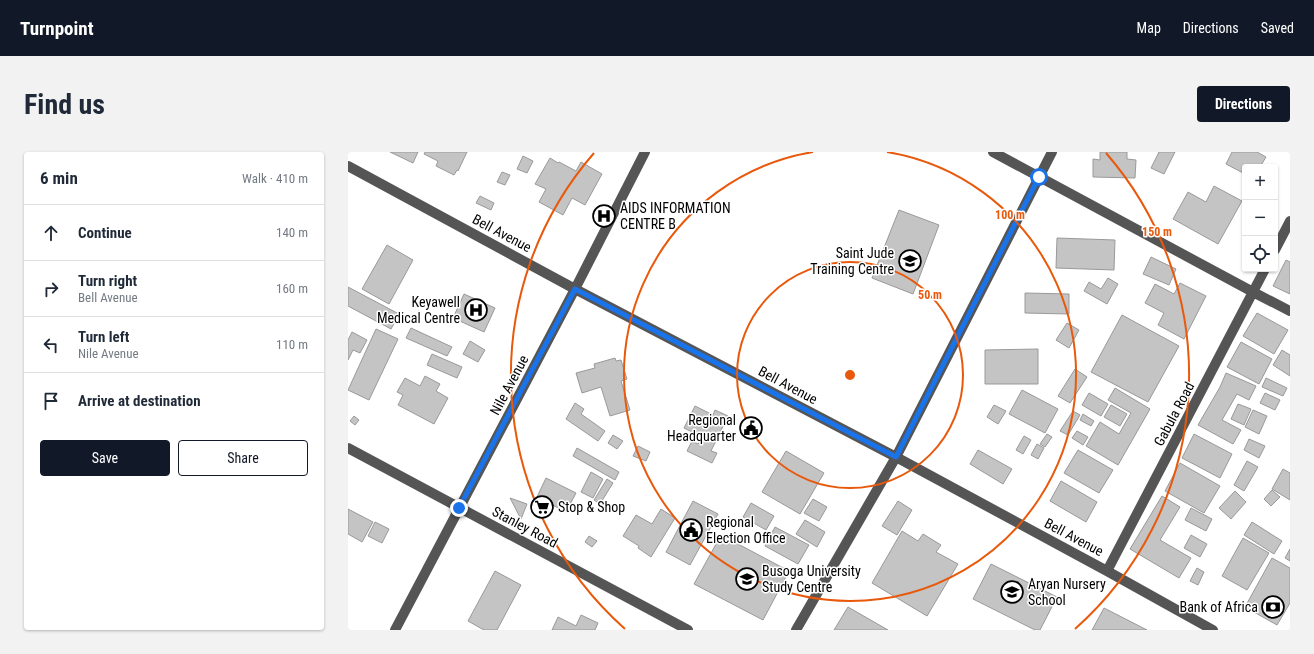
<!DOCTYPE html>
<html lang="en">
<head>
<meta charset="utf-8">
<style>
	:root { --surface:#fff; --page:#f2f2f3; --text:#1f2937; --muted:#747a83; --line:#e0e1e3; --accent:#111827 }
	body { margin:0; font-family:"Roboto Condensed",sans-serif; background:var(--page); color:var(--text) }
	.controls { position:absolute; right:12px; top:12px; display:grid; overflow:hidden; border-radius:4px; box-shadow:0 1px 3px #0004 }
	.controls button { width:36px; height:36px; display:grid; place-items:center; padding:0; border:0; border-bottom:1px solid var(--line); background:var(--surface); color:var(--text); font:20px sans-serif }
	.stop { position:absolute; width:12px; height:12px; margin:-9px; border:3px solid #1a73e8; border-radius:50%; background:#fff }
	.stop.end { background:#1a73e8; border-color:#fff; box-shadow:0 1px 4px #0008 }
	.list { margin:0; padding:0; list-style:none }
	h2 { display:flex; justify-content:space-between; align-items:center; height:52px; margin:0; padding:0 16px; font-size:17px }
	h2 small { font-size:13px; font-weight:400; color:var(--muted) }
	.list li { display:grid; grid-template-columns:26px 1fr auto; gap:12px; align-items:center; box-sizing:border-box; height:56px; padding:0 16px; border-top:1px solid var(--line) }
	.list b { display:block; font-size:15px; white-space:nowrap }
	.list p { margin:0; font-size:13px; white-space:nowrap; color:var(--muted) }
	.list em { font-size:13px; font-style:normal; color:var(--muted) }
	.actions { display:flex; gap:8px; padding:12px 16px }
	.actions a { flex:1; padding:9px 0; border:1px solid var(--accent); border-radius:4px; text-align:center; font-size:14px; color:var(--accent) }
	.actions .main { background:var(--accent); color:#fff }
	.icon { flex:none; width:22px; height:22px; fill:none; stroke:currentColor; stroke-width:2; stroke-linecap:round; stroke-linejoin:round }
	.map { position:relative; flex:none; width:942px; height:478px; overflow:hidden; border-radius:4px }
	header { display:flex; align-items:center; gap:24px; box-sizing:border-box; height:56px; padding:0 20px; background:var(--accent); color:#fff }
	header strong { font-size:19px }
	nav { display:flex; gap:22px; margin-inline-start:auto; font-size:14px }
	.intro { display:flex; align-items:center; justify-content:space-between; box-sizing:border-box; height:96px; padding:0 24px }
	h1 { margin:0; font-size:28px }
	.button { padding:10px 18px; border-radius:4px; background:var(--accent); color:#fff; font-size:14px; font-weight:700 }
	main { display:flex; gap:24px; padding:0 24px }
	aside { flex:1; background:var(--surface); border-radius:4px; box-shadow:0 1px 3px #0004 }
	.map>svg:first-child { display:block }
</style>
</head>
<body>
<header>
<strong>Turnpoint</strong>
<nav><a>Map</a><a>Directions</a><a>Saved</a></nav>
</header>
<div class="intro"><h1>Find us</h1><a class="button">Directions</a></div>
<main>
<aside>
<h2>6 min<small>Walk · 410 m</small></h2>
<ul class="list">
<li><svg class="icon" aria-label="ahead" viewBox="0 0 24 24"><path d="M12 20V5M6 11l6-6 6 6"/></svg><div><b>Continue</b></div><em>140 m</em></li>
<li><svg class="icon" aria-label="right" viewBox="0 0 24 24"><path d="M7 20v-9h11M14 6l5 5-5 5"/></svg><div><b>Turn right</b><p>Bell Avenue</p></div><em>160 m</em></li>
<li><svg class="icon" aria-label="left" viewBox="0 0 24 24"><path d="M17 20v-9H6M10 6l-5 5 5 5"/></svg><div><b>Turn left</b><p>Nile Avenue</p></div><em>110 m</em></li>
<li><svg class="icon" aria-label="arrive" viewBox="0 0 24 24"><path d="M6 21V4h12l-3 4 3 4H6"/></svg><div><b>Arrive at destination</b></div></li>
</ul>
<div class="actions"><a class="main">Save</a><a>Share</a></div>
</aside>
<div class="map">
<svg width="942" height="478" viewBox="0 0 942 478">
	<rect width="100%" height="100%" fill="#fff"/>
	<!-- building -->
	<path fill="#c4c4c4" stroke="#999" d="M42 0H70L65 11Z
		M77 0H119L110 19 109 18 106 23 88 14 90 9 76 2Z
		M752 0H779V7L788 8 787 26 745 25V7L752 8Z
		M811 0H827L816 22 803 16Z
		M884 0H909L918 5 912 15H897V22L878 12Z
		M175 4 185 9 179 21 169 17Z
		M202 6 210 11 211 10 228 19 233 10 254 22 237 53 224 46 215 63 191 50 198 37 187 32Z
		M154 20 162 23 157 33 149 30Z
		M866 34 894 49 870 92 825 67 840 40 858 50Z
		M132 44 146 51 143 58 128 51Z
		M551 58 591 73 565 142 524 126Z
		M709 86 767 88 766 118 708 116Z
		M39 93 65 108 41 152 14 137Z
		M803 105 828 117 821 133 795 122Z
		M938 108 942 110V142L925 134Z
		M760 126 770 132 759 152 736 139 741 130 753 137Z
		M832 131 858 144 836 187 810 173 816 161 797 151 807 132 826 142Z
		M0 135 51 162 43 177 0 154Z
		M677 141 721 142V162L677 161Z
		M116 142 147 156 136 180 105 166Z
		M909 161 940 178 926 202 895 184Z
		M774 163 831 194 800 250 743 220Z
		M719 171 731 178 721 196 708 188Z
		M63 176 104 195 99 204 58 186Z
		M28 177 50 187 21 248 0 238Z
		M4 180 19 188 12 201 5 198 0 208V188Z
		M122 189 137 198 130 210 115 202Z
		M893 190 924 207 911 232 879 215Z
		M690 197V232H637V198Z
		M934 198 942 203V224L925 213Z
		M84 202 114 215 109 226 79 213Z
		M267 206 268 209 273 208 279 227 273 229 282 258 262 264 253 235 234 241 228 221 247 216 246 212Z
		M727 217 739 225 722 251 710 244Z
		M878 221 908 234 901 248 889 242 874 268 893 278 885 292 850 273 872 235Z
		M77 224 92 232 88 239 100 246 86 272 50 253 55 243 49 240 57 226 72 234Z
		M918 226 939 236 935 244 914 235Z
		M767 236 802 257 770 313 738 294 752 270 771 282 783 261 760 248Z
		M674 238 710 257 697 281 661 262Z
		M741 241 760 252 753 264 734 253Z
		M917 241 932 248 927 258 912 251Z
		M227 251 236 257 233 262 257 279 250 289 218 267Z
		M890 252 903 257 896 273 883 267Z
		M646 253 658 259 650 272 639 265Z
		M763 253 779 262 772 274 756 265Z
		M347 254 365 263 367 258 380 264 363 299 369 301 364 311 339 299 344 289 350 292 354 285 336 276Z
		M905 258 919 264 911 282 897 275Z
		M725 259 732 263 720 283 712 279Z
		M735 262 746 269 743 274 732 268Z
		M6 264 11 268 7 273 2 269Z
		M729 279 740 285 735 293 724 286Z
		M699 282 704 285 697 295 692 292Z
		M846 282 884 302 872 326 834 306Z
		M265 283 275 289 269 297 260 291Z
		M676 284 683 288 675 302 668 298Z
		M901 287 917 294 911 306 896 298Z
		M689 292 696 296 690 307 683 303Z
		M290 294 302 300 298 309 285 304Z
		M229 296 271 320 267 328 225 304Z
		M630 298 664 317 655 332 622 312Z
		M730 298 765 318 751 341 716 321Z
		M438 299 476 321 452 362 414 340Z
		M899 309 910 315 896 339 886 333Z
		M832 311 872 334 856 361 817 339Z
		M935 317 942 321V348L924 337Z
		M243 320 255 327 245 346 233 340Z
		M198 326 228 341 218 360 189 345Z
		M259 327 265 331 252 352 246 348Z
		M713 329 749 350 738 370 702 349Z
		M924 338 932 345 923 354 916 347Z
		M887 339 898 350 883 367 871 356Z
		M814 344 832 355 812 388 843 406 831 426 782 397Z
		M162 346 179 352 173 367Z
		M465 347 479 355 471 369 456 361Z
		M345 349 370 362 342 413 318 400Z
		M550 349 564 358 549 383 534 374Z
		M403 351 426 364 418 378 395 365Z
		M843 356 864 367 858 379 837 368Z
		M0 357 25 370 14 390 0 382Z
		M313 357 327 366 303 405 290 396 291 394 275 384 288 363 304 372Z
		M457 368 477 380 469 395 448 382Z
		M27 370 41 377 34 391 20 384Z
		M904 370 934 389 926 402 896 383Z
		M427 375 461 393 450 412 417 394Z
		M554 379 570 389 575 382 593 393 588 400 610 412 579 464 524 431Z
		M373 383 441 419 415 468 346 432Z
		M843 383 859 392 852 405 836 396Z
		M241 384 249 389 244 395 237 390Z
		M895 386 921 401 899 438 874 424Z
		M942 397V409L937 406Z
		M924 406 942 416V451L929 473 897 455Z
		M643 412 709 445 692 478H687L625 447Z
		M849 416 856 420 850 433 842 429Z
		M147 419 173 433 149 478H136L120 469Z
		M500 455 540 478H486Z
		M756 456 799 478H744Z
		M233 463 250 471 247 478H204L210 465 228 474Z"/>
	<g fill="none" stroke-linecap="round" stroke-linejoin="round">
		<!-- minor -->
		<path stroke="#555" stroke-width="10" d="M645 0 905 140 942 159
			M0 14 227 137 548 305 759 419 865 478
			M927 98 942 69
			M0 296 340 478
			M759 419 917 117
			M47 478 227 137 297 0
			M448 478 548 305 704 0"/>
	</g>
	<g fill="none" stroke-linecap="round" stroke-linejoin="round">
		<!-- route -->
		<path stroke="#1a73e8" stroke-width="5" d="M111 356 227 137 548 305 691 25"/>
	</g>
	<!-- distance rings -->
	<g fill="none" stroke="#e8590c" stroke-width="2">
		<circle cx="502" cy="223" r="113"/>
		<path d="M539 0A226 226 0 1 1 465 0"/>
		<path d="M277 477A339 339 0 0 1 246 1M758 1A339 339 0 0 1 727 477"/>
	</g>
	<!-- icons -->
	<defs>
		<g id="hospital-ring" transform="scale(1.15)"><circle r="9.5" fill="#fff" stroke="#000" stroke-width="1.5"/><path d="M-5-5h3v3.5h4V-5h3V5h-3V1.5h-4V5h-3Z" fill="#000"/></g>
		<g id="school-ring" transform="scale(1.15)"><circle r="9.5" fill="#fff" stroke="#000" stroke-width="1.5"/><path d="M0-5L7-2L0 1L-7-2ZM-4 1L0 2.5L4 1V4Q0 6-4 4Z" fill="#000"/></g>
		<g id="civic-ring" transform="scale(1.15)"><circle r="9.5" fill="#fff" stroke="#000" stroke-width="1.5"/><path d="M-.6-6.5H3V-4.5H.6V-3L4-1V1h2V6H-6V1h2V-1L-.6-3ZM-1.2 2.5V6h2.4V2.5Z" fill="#000"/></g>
		<g id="supermarket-ring" transform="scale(1.15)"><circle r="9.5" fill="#fff" stroke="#000" stroke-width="1.5"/><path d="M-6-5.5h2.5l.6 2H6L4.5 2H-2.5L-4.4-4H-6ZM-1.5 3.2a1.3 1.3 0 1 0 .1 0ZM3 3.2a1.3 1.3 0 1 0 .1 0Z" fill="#000"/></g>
		<g id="university-ring" transform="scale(1.15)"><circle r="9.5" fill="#fff" stroke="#000" stroke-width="1.5"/><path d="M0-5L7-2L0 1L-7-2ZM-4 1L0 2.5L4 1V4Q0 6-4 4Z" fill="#000"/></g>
		<g id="bank-ring" transform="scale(1.15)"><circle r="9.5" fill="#fff" stroke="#000" stroke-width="1.5"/><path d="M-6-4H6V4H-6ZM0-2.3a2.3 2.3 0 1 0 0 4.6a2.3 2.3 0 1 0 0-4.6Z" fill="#000"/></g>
	</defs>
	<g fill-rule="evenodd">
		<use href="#hospital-ring" x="256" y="64"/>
		<use href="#school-ring" x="562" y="109"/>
		<use href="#hospital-ring" x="128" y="158"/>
		<use href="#civic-ring" x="403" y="276"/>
		<use href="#supermarket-ring" x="194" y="355"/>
		<use href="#civic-ring" x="343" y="378"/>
		<use href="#university-ring" x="399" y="427"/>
		<use href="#school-ring" x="664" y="440"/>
		<use href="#bank-ring" x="925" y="455"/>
	</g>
	<g text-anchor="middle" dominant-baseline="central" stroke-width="3" stroke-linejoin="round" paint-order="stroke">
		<!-- poi labels -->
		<g font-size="14" fill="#000" stroke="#fff" text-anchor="start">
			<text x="272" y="56">AIDS INFORMATION<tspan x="272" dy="16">CENTRE B</tspan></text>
			<text x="546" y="101" text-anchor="end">Saint Jude<tspan x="546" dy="16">Training Centre</tspan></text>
			<text x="112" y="150" text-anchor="end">Keyawell<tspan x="112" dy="16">Medical Centre</tspan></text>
			<text x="388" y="268" text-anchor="end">Regional<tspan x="388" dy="16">Headquarter</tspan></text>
			<text x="210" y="355">Stop &amp; Shop</text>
			<text x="358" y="370">Regional<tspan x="358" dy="16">Election Office</tspan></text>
			<text x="414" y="419">Busoga University<tspan x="414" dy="16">Study Centre</tspan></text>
			<text x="680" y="432">Aryan Nursery<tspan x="680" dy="16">School</tspan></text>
			<text x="910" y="455" text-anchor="end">Bank of Africa</text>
		</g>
		<!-- street labels -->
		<g font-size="14" fill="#000" stroke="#fff">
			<text transform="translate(154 81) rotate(28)">Bell Avenue</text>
			<text transform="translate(161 233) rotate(-62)">Nile Avenue</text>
			<text transform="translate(440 233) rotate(28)">Bell Avenue</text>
			<text transform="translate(826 262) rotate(-62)">Gabula Road</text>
			<text transform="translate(177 375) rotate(28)">Stanley Road</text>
			<text transform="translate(726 385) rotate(28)">Bell Avenue</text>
		</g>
	</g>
	<circle cx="502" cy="223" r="6" fill="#e8590c" stroke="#fff" stroke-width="2"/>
	<g font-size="12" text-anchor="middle" font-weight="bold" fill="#e8590c" stroke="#fff" stroke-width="3" stroke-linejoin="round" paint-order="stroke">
		<text x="662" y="67">100 m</text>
		<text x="809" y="84">150 m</text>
		<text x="582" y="147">50 m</text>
	</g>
</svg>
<div class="controls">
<button>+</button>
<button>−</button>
<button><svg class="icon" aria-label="locate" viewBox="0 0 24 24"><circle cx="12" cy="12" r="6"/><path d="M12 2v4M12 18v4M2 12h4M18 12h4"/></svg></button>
</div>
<div class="stop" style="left:691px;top:25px"></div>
<div class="stop end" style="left:111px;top:356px"></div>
</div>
</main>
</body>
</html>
